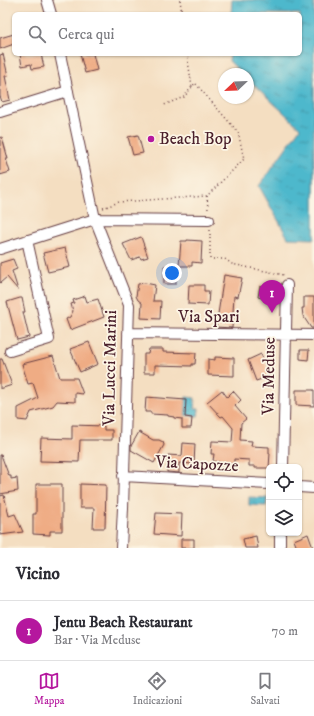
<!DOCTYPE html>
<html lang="it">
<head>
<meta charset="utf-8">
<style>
	:root { --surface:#fff; --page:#f7f7f7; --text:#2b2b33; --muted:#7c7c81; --line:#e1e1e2; --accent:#b5179e }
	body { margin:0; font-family:"IM FELL DW Pica",serif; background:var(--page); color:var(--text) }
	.controls { position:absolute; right:12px; bottom:12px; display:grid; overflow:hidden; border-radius:6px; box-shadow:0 1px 3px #0004 }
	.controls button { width:36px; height:36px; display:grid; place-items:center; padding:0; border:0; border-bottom:1px solid var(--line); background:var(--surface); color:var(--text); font:20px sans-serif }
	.compass { position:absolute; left:218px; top:68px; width:36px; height:36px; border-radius:50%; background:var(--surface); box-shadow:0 1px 3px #0004; rotate:247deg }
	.you { position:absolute; left:172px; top:273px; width:14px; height:14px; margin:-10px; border:3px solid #fff; border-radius:50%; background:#1a73e8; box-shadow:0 0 0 6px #1a73e833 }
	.badge { display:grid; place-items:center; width:26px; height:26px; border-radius:50%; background:var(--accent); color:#fff; font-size:13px; font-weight:700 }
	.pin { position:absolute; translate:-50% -33px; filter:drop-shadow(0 1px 2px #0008) }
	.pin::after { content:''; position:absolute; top:21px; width:14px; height:12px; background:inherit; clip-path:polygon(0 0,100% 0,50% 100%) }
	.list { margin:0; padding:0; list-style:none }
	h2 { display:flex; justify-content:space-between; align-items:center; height:52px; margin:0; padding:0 16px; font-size:17px }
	h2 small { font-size:13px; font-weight:400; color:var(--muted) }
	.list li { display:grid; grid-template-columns:26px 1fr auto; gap:12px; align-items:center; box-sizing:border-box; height:60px; padding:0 16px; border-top:1px solid var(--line) }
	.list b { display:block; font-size:15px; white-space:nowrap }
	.list p { margin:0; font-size:13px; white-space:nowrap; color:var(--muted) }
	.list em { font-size:13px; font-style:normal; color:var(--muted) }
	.icon { flex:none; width:22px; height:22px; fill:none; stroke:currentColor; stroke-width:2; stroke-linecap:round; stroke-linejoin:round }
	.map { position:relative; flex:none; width:314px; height:548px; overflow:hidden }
	.search { position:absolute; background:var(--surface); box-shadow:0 1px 3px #0004; left:12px; right:12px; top:12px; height:44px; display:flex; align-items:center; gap:10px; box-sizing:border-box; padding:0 14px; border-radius:6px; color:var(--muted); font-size:15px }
	.sheet { height:112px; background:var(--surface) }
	nav { display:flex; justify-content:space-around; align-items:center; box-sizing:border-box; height:56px; border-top:1px solid var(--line); background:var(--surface); font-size:11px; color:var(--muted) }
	nav a { display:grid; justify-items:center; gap:2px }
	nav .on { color:var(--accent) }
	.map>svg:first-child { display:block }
</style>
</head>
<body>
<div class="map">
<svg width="314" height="548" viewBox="0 0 314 548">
	<defs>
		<pattern id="water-ripples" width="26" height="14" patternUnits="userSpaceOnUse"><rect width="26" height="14" fill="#4eb8cc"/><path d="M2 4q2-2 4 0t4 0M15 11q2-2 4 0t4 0" fill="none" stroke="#4395a6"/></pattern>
	</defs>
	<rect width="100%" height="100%" fill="#fcf5e5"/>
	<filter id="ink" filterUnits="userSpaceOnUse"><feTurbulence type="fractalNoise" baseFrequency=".025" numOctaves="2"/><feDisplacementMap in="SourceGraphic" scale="8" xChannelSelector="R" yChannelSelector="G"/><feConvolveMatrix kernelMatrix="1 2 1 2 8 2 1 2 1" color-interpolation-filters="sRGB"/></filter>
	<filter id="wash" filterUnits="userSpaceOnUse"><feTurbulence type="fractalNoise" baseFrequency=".012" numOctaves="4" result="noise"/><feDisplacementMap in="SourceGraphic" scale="16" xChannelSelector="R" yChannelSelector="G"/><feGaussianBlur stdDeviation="0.9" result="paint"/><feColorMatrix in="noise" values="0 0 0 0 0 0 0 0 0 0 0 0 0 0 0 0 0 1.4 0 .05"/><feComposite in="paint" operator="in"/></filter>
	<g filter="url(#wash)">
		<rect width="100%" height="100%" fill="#f4dec1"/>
		<!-- water -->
		<path fill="url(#water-ripples)" stroke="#4c6c7c" d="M232 0H314V239L288 238 259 186 300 128 248 79V74H243L229 61 230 54H300V14H231Z
			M186 397 195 398 194 409H199L198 416 185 415Z
			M249 497 267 498 266 506 249 505Z"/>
		<g id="blocks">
			<!-- building -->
			<path fill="#efac84" d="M14 34V44L0 49V38Z
				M3 54 8 76H5L10 100 2 102 0 96V55Z
				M20 54H41L44 67 32 69 31 64 22 66Z
				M80 54H93L97 70 85 73Z
				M138 135 143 153 133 155 128 137Z
				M2 137 8 159H6L10 172 0 175V138Z
				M141 237 148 257 141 259 140 257 131 260 123 244Z
				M187 240 202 241 201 263 192 262V266H179L181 241H187Z
				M65 248 70 267 48 272 43 253Z
				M13 259 17 269 12 271 18 290 7 277 0 283V263Z
				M164 266H176V284H164Z
				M224 275 242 278 238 297 234 296 232 328 216 327Z
				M145 283 155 285 153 301H161L160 319 141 318 142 303 138 300 136 296 138 284Z
				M189 285H204V291H209L208 305 188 304Z
				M260 286 272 289 269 300 258 297Z
				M85 296 87 302 98 299 104 317 70 330 66 319 70 317 73 311 71 304 74 303 73 300Z
				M304 297H314V328H311L303 316 302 308H304Z
				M20 298H22L25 312H23L29 337 17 340 7 302Z
				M89 342 98 364 80 372 70 349Z
				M149 349H163V352L196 353 195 364H192V366L155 365V373H144V354H148Z
				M300 350H309L308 360 300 359Z
				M261 354 270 376 256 381 248 360Z
				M53 356 60 378H77L83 394 75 393V402L57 401 53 406 31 412 27 421 18 420V408L38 398 33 383 28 384 22 364Z
				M215 357 234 358V376L208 375V359L215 360Z
				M0 359H2L12 385 0 389Z
				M222 390 227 397 233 391 241 400 235 406 246 419 241 423 240 440 252 441 251 446 269 447V453H270L269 468H255V466H249V460L234 459V464L219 463V462L213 461 214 454H211L212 441 232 442 233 428 223 416 221 417 207 402Z
				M296 390H314V406L296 405Z
				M146 397 186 400 185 417 192 418 191 428H182V419L174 418V417L168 416V415L151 414V412H145Z
				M72 425 104 426V430H112V440H80L79 462 40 461 41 438 72 439Z
				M139 432 153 440H159L163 442 164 445 154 463 131 450V446Z
				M183 443 195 444 194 464 179 463V473L167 472 168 455 182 456Z
				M0 455H1L9 476H11V479L17 478 18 491 0 494Z
				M36 484H62V531H50V535L33 534V514H36Z
				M80 484 106 485 105 528H93L94 508H80Z
				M4 495 9 516 15 514 23 532 0 535V496Z
				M156 513 182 514 181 536 154 534Z
				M308 534 313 548H297L294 540Z
				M256 536 258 548H245L243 539Z
				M181 539H194V548H181Z"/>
		</g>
	</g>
	<g filter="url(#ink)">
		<use href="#blocks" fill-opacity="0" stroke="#643c42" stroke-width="1"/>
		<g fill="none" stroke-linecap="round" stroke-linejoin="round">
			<!-- minor casing -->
			<g stroke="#643c42" stroke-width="12">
				<path id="minor" d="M47 0 51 14
					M60 54 95 219 129 305 123 508 121 548
					M0 112 68 91
					M0 249 95 219 209 220
					M128 333 314 335
					M10 351 49 339 27 240
					M283 467 287 285
					M123 476 269 484
					M299 487 314 488
					M280 548V533"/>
			</g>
			<!-- path -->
			<path stroke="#643c42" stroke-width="1.5" stroke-dasharray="1 3" stroke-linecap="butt" d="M180 0 182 14
				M187 54 192 87
				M207 196 208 210
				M103 208 119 202 207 196 244 159 238 132 195 83 184 97 164 105
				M210 230V259H225L232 264 284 275"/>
			<!-- minor -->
			<use href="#minor" stroke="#fff" stroke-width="10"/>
		</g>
	</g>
	<!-- markers -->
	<circle fill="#b5179e" stroke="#fcf5e5" stroke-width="1.5" cx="151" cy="139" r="4"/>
	<g text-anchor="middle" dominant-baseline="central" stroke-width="3.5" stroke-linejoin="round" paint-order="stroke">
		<!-- poi labels -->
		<g font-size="17" fill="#4a1f2b" stroke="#fcf5e5" text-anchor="start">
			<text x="159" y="139">Beach Bop</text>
		</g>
		<!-- street labels -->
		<g font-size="17" fill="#4a1f2b" stroke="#fcf5e5">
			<text x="209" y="317">Via Spari</text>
			<text transform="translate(110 368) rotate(-89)">Via Lucci Marini</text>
			<text transform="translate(269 376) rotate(-89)">Via Meduse</text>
			<text transform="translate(197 464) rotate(3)">Via Capozze</text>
		</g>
	</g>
</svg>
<div class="controls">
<button><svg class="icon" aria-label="locate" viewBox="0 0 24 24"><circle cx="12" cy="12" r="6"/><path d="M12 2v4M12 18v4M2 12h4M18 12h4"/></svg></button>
<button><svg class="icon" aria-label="layers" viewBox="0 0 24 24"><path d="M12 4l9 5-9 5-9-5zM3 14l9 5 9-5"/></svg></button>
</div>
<svg class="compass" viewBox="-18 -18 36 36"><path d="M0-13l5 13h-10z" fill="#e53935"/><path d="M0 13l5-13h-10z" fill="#7c7c81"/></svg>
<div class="you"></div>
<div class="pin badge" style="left:272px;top:313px">1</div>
<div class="search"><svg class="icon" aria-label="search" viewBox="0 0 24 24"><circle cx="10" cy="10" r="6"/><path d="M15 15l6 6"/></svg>Cerca qui</div>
</div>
<section class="sheet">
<h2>Vicino<small></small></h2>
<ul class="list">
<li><span class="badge">1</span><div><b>Jentu Beach Restaurant</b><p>Bar · Via Meduse</p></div><em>70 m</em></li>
</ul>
</section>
<nav>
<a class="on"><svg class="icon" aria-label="map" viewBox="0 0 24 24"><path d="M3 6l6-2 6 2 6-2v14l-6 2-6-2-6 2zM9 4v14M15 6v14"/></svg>Mappa</a>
<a><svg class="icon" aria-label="directions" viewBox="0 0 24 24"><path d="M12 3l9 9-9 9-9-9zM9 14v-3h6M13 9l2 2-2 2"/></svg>Indicazioni</a>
<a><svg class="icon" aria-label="saved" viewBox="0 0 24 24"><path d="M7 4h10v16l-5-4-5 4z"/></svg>Salvati</a>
</nav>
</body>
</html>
